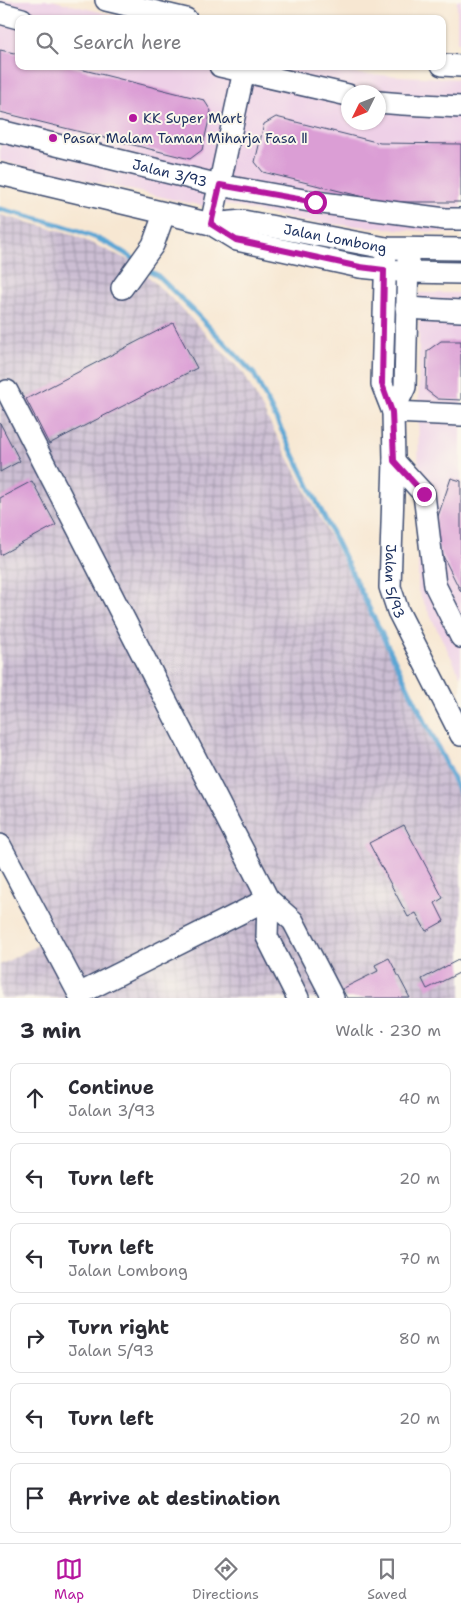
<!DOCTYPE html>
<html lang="en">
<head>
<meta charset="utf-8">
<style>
	:root { --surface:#fff; --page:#f2f2f3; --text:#2b2b33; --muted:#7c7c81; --line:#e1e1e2; --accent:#b5179e }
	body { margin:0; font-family:"Shantell Sans",sans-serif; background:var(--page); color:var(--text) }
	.compass { position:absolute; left:341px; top:85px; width:45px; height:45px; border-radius:50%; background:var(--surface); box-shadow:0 1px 4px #0004; rotate:227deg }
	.stop { position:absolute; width:15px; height:15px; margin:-11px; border:4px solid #b5179e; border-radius:50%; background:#fff }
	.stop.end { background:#b5179e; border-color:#fff; box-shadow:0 1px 5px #0008 }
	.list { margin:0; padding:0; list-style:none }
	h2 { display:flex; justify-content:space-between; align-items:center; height:65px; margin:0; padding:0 20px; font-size:21px }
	h2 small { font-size:16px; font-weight:400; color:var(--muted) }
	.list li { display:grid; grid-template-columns:32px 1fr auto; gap:15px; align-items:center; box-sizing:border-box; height:70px; margin:0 10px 10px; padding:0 10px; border:1px solid var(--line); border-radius:10px }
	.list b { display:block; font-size:19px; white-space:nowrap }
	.list p { margin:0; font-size:16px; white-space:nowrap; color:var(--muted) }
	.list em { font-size:16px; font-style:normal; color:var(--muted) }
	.icon { flex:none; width:28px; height:28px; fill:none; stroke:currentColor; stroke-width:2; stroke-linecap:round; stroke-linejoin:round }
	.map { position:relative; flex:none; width:461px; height:998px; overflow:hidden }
	.search { position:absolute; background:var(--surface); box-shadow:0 1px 4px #0004; left:15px; right:15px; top:15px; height:55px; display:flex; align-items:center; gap:12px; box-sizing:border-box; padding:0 18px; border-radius:10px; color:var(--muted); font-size:19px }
	.sheet { height:545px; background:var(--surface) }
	nav { display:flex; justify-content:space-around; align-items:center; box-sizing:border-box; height:70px; border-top:1px solid var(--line); background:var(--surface); font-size:14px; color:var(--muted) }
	nav a { display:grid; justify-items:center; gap:2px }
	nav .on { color:var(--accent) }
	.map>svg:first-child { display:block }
</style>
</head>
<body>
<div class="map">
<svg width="461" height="998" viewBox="0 0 461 998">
	<defs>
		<pattern id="industrial-grid" width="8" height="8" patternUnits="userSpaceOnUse" patternTransform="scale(1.25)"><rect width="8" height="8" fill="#ccbed3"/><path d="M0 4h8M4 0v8" fill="none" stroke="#a59bae"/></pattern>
	</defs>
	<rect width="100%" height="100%" fill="#fbf7ec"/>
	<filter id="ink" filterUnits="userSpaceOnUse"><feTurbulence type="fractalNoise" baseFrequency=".02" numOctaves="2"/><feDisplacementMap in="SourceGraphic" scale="10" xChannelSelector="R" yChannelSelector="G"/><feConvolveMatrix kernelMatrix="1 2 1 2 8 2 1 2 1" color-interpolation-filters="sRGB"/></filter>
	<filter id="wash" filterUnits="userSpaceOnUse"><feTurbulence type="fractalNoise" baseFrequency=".0096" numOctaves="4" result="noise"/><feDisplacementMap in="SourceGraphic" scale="20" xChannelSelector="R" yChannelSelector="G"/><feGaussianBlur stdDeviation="1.12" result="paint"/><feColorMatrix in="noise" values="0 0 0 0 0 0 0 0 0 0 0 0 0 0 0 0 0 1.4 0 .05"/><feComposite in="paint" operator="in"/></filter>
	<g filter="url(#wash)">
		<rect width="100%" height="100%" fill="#f7e7d2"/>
		<!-- built -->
		<path fill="#eed0e7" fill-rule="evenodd" d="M0 0H51L129 19H19V66H328L360 74 461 79V234L305 222 209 201 207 207 0 161ZM348 92H378V122H348Z
			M457 0H461V42H457Z
			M419 293H461V677L418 591Z"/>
		<!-- industrial -->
		<path fill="url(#industrial-grid)" d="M0 215 69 233 133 262 177 304 244 374 437 739 461 789V998H0V965L40 944 0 861Z"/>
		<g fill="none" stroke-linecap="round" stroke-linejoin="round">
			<!-- stream -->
			<path stroke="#5ca6d4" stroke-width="5" d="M0 209C47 221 97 231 136 261
				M145 268 158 276 196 313 254 374 461 795"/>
		</g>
		<g id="blocks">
			<!-- building -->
			<path fill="#db9ed5" d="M0 50 19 54V66H68L204 100 211 111 202 150 190 159 0 112Z
				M276 117 380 143 461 144V202H384L263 172 255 162 264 124Z
				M173 323 197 368 49 444 26 399Z
				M441 341H461V400L438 399 426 390 427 351Z
				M0 423 20 461 0 472Z
				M451 478 461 481V592L432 534Z
				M32 481 56 525 0 555V498Z
				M404 825 443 898 435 903 444 921 426 931 416 913 408 917 369 843Z
				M389 958 410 998H347L342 989 378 971 375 965Z
				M460 959 461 972 427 989 422 979Z"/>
		</g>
	</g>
	<g filter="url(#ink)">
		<use href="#blocks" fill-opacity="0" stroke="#3c4b6f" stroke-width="1"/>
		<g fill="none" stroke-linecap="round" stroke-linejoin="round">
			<!-- minor casing -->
			<g stroke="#3c4b6f" stroke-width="24">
				<g id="minor">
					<path d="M106 0 186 19"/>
					<path d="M0 13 22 19"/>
					<path d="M442 65 461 66"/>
					<path d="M220 66 348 95"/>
					<path d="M378 102 403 104 461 107"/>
					<path id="s1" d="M0 131 219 185 315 202 445 219H461"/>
					<path d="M0 174 211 224 237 240 360 267 408 272 461 273"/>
					<path id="s2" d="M211 224 243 221 386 248 461 249"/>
					<path d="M211 224 245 66"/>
					<path id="s3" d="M386 248 382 384 393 412 394 461 390 587 398 611 461 735"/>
					<path d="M122 288 153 245 164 214"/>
					<path d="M406 308 461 311"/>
					<path d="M7 391 268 899 293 921 333 998"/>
					<path d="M393 412 405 387 408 258"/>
					<path d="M393 412 461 415"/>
					<path d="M394 461 424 494 435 585 461 637"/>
					<path d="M0 845 79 994 268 899"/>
					<path d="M268 899 267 937 298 998"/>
				</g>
			</g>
			<!-- minor -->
			<use href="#minor" stroke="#fff" stroke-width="21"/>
		</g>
	</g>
	<g fill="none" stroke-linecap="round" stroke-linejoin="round" filter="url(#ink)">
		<!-- route -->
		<path stroke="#b5179e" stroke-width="6" d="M315 202 220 185 211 224 236 240 360 267 384 270 382 384 392 412 394 461 424 494"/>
	</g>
	<!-- markers -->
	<g fill="#b5179e" stroke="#fbf7ec" stroke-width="2">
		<circle cx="133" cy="118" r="5"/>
		<circle cx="53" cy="138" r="5"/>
	</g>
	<g text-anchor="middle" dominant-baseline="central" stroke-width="4" stroke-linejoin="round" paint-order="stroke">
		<!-- poi labels -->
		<g font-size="14" fill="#1b2f5e" stroke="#fbf7ec" text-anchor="start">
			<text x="143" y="118">KK Super Mart</text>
			<text x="63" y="138">Pasar Malam Taman Miharja Fasa Ⅱ</text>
		</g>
		<!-- street labels -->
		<g font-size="14" fill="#1b2f5e" stroke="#fbf7ec">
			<text stroke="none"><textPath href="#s1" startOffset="175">Jalan 3/93</textPath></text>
			<text stroke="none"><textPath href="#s2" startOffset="126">Jalan Lombong</textPath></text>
			<text stroke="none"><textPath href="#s3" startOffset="336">Jalan 5/93</textPath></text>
		</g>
	</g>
</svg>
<svg class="compass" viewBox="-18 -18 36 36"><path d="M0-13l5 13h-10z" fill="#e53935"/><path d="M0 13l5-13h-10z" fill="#7c7c81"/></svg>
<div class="stop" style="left:315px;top:202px"></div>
<div class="stop end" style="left:424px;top:494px"></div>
<div class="search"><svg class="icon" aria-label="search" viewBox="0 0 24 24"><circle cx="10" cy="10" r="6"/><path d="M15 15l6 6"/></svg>Search here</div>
</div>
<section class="sheet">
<h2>3 min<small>Walk · 230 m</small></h2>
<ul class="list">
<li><svg class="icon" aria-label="ahead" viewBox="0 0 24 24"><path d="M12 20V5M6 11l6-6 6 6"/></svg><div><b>Continue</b><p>Jalan 3/93</p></div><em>40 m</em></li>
<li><svg class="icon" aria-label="left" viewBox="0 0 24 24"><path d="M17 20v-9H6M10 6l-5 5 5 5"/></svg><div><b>Turn left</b></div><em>20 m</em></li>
<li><svg class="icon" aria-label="left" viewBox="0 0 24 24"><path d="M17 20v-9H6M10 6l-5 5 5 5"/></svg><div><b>Turn left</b><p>Jalan Lombong</p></div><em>70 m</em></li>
<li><svg class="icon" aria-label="right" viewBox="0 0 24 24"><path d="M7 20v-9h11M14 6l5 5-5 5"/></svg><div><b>Turn right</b><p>Jalan 5/93</p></div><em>80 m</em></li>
<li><svg class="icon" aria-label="left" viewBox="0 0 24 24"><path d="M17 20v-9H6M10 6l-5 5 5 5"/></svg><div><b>Turn left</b></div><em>20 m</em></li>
<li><svg class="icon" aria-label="arrive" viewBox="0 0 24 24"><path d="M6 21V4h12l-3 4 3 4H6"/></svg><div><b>Arrive at destination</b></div></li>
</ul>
</section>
<nav>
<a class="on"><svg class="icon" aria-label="map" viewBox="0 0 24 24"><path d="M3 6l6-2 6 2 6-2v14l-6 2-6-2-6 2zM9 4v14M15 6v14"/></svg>Map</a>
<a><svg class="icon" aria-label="directions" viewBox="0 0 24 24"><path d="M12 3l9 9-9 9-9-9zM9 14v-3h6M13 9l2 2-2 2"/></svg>Directions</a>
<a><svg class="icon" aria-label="saved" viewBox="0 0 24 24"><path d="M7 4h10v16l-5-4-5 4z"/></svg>Saved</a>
</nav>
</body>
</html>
